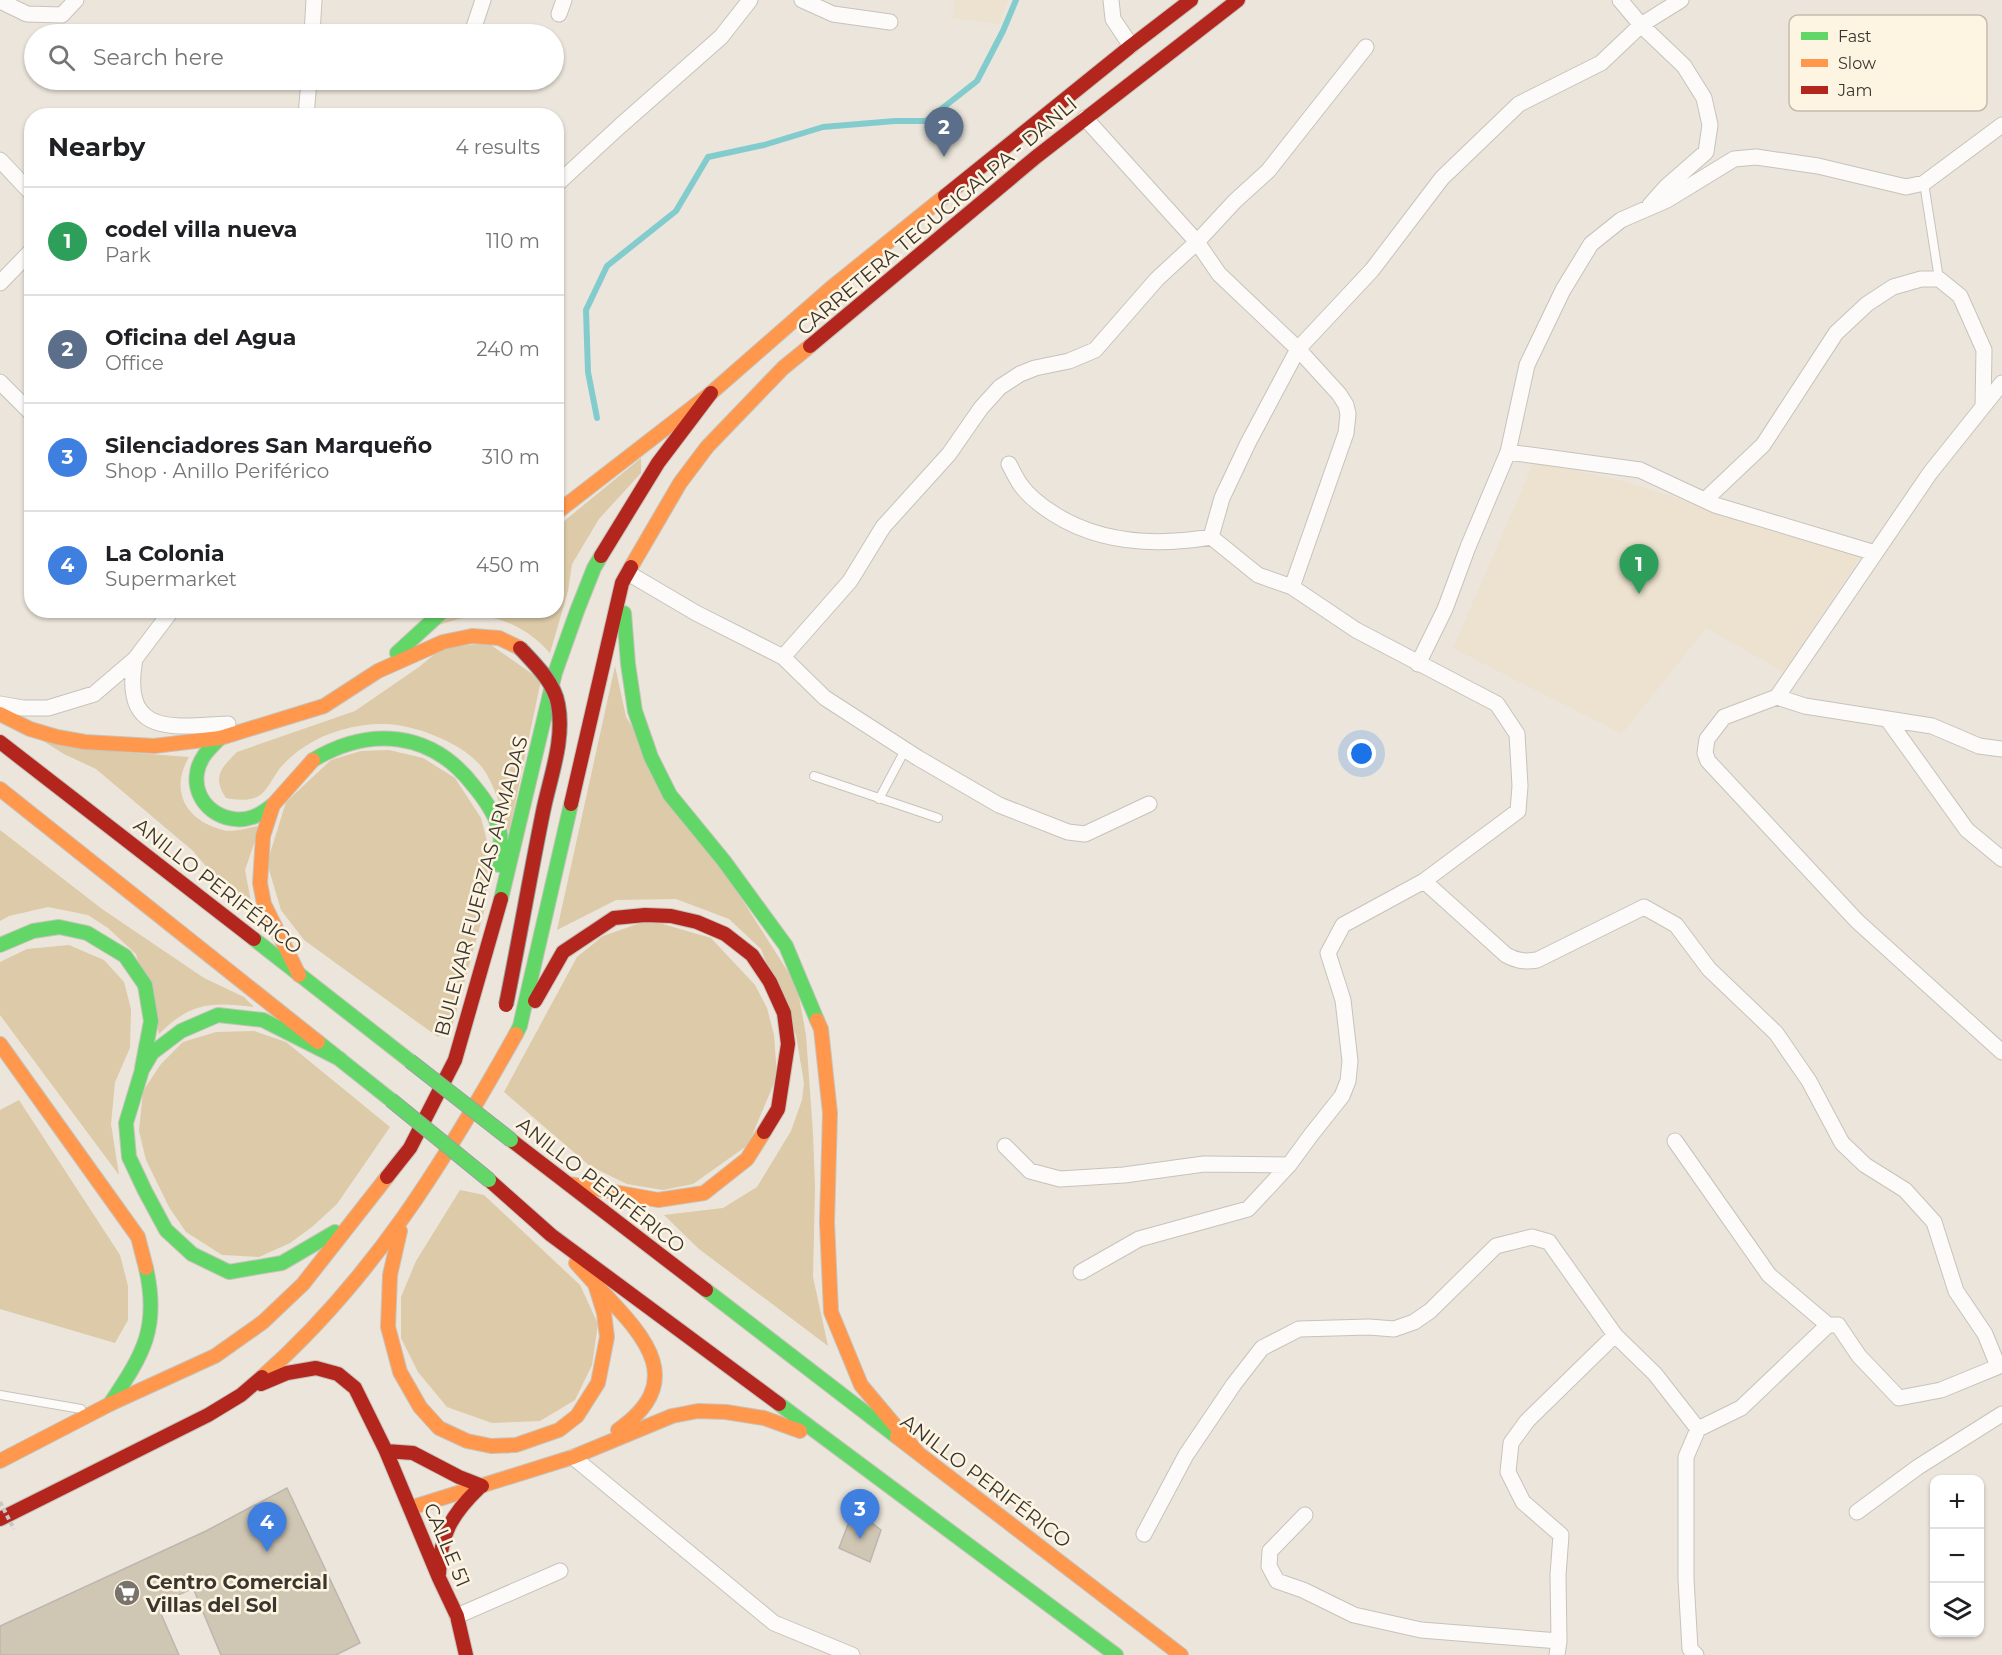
<!DOCTYPE html>
<html lang="en">
<head>
<meta charset="utf-8">
<style>
	:root { --surface:#fff; --page:#f2f2f2; --text:#202124; --muted:#757577; --line:#e0e0e0; --accent:#d93025 }
	body { margin:0; font-family:Montserrat,sans-serif; background:var(--page); color:var(--text) }
	.controls { position:absolute; right:18px; bottom:18px; display:grid; overflow:hidden; border-radius:12px; box-shadow:0 2px 4px #0004 }
	.controls button { width:54px; height:54px; display:grid; place-items:center; padding:0; border:0; border-bottom:2px solid var(--line); background:var(--surface); color:var(--text); font:30px sans-serif }
	.you { position:absolute; left:1362px; top:754px; width:21px; height:21px; margin:-15px; border:4px solid #fff; border-radius:50%; background:#1a73e8; box-shadow:0 0 0 9px #1a73e833 }
	.badge { display:grid; place-items:center; width:39px; height:39px; border-radius:50%; background:var(--accent); color:#fff; font-size:20px; font-weight:700 }
	.pin { position:absolute; translate:-50% -50px; filter:drop-shadow(0 2px 3px #0008) }
	.pin::after { content:''; position:absolute; top:32px; width:21px; height:18px; background:inherit; clip-path:polygon(0 0,100% 0,50% 100%) }
	.list { margin:0; padding:0; list-style:none }
	h2 { display:flex; justify-content:space-between; align-items:center; height:78px; margin:0; padding:0 24px; font-size:26px }
	h2 small { font-size:20px; font-weight:400; color:var(--muted) }
	.list li { display:grid; grid-template-columns:39px 1fr auto; gap:18px; align-items:center; box-sizing:border-box; height:108px; padding:0 24px; border-top:2px solid var(--line) }
	.list b { display:block; font-size:22px; white-space:nowrap }
	.list p { margin:0; font-size:20px; white-space:nowrap; color:var(--muted) }
	.list em { font-size:20px; font-style:normal; color:var(--muted) }
	.icon { flex:none; width:33px; height:33px; fill:none; stroke:currentColor; stroke-width:2; stroke-linecap:round; stroke-linejoin:round }
	.map { position:relative; flex:none; width:2002px; height:1655px; overflow:hidden }
	.search { position:absolute; background:var(--surface); box-shadow:0 2px 4px #0004; left:24px; top:24px; width:540px; height:66px; display:flex; align-items:center; gap:15px; box-sizing:border-box; padding:0 21px; border-radius:33px; color:var(--muted); font-size:22px }
	.panel { position:absolute; background:var(--surface); box-shadow:0 2px 4px #0004; left:24px; top:108px; width:540px; height:510px; border-radius:24px }
	.map>svg:first-child { display:block }
</style>
</head>
<body>
<div class="map">
<svg width="2002" height="1655" viewBox="0 0 2002 1655">
	<rect width="100%" height="100%" fill="#ebe5db"/>
	<!-- built -->
	<path fill="#ece2cf" d="M955 0H1008L999 24 952 18Z
		M1534 462 1620 480 1860 557 1784 672 1706 628 1622 734 1453 648Z"/>
	<!-- green -->
	<path fill="#dccaa8" d="M641 458V473L599 519 572 564 568 591 550 653C529 630 500 613 468 617 456 619 443 624 431 627L452 611 556 610 557 527Z
		M488 643 541 680 509 833C503 814 497 792 486 773 470 745 413 723 382 724 355 724 326 732 304 747 296 752 286 761 280 768 273 777 267 792 257 797 248 801 236 800 226 798 212 777 221 768 237 752L355 711 419 667 442 648Z
		M615 666 626 717 797 986 806 1035 813 1134 815 1188 813 1277 828 1346 699 1249 664 1215 723 1208 757 1187 791 1131 802 1100 804 1083 796 1035 761 949 729 919 676 899 616 900 557 930Z
		M35 736 122 752 189 757C169 791 186 821 223 830 234 833 250 827 260 826L245 870 252 907 222 885 193 851 96 769 64 754Z
		M389 750 423 758 455 778 481 818 488 845 487 884 485 908 452 1027 438 1037 304 940 281 910 267 863 286 802 331 760 361 751Z
		M0 830 102 909 204 978 244 997 254 1007C211 1002 191 1002 159 1034L136 954 108 928 88 915 48 907 9 916 0 921Z
		M649 920 711 938 755 985 767 1008 774 1035 777 1076 748 1145 693 1184 663 1190 627 1184 590 1166 504 1092 577 957 603 936Z
		M69 945 104 960 124 982 131 1009 130 1048 115 1082 111 1124 119 1175 0 1015V962L27 949Z
		M254 1031 286 1042 390 1127 337 1204 312 1227 290 1243 259 1257 222 1255 186 1232 169 1207 146 1160 139 1131 143 1091 161 1064 183 1042 216 1032Z
		M19 1100 120 1255 128 1286V1320L115 1343 0 1309V1110Z
		M460 1190 484 1195 580 1285 598 1324 592 1365 575 1400 540 1421 492 1423 447 1407 418 1372 401 1338V1297L416 1261Z"/>
	<g fill="none" stroke-linecap="round" stroke-linejoin="round">
		<!-- stream -->
		<path stroke="#83ccce" stroke-width="6" d="M597 418 588 372 586 310 607 266 676 211 708 157 764 145 823 127 895 121H926L977 81 1003 31 1016 0"/>
	</g>
	<!-- building -->
	<path fill="#d0c6b4" stroke="#bbb7af" stroke-width="1.5" d="M287 1488 360 1643 336 1655H221L193 1588 157 1605 179 1655H0V1626L206 1531Z
		M854 1509 881 1530 870 1562 839 1548Z"/>
	<g fill="none" stroke-linecap="round" stroke-linejoin="round">
		<!-- lane casing -->
		<g stroke="#c7c3bb" stroke-width="10">
			<path id="lane" d="M1924 183 1939 279
				M814 776 938 818
				M879 799 905 750
				M0 1395 81 1409"/>
		</g>
		<!-- street casing -->
		<g stroke="#c7c3bb" stroke-width="17">
			<path id="street" d="M802 0 833 14 890 22
				M1111 0 1113 19 1131 46
				M1620 0 1641 25 1684 66 1704 98 1710 125 1706 152 1666 187 1650 205
				M0 1 27 14 62 15 76 0
				M559 14 564 0
				M473 30 483 0
				M312 34 314 0
				M306 116 309 80
				M1085 118 1197 242 1219 274 1298 349 1339 394 1346 405 1348 414 1346 433 1292 587
				M0 160 32 194
				M556 185 620 126 721 37 750 0
				M0 283 32 250
				M0 382 32 414
				M2002 383 1930 473 1777 697 1724 717 1707 739 1705 753 1708 761 1857 921 2002 1052
				M1508 452 1640 470 1715 505 1875 553
				M1009 464C1012 470 1016 478 1020 484 1029 497 1041 506 1054 514 1101 544 1157 546 1211 537L1258 575 1292 587 1356 630 1497 704 1517 734 1520 786 1518 811 1424 881 1343 925 1328 953 1343 1000 1350 1061 1348 1081 1342 1096 1311 1135 1289 1165 1248 1209 1139 1239 1081 1272
				M1705 500 1763 445 1836 333 1867 304 1893 287 1921 279H1939L1960 296 1984 350 1983 407
				M1211 537 1222 498 1248 443 1298 349 1372 270 1442 178 1519 104 1601 63 1641 25 1681 0
				M628 573 696 613 783 657 825 698 918 758 999 805 1068 832 1085 834 1149 804
				M783 657 850 581 883 527 949 454 981 408 1000 387 1020 374 1035 368 1069 361 1095 350 1157 279 1197 242 1235 201 1268 171 1366 47
				M135 659C121 737 172 727 228 724
				M1418 664 1445 609 1468 547 1508 452 1527 365 1563 290 1591 244 1621 220 1667 200 1734 159 1756 157 1818 166 1906 187 1924 183 2002 125
				M1777 697 1805 706 1932 726 1979 746 2002 749
				M0 704 23 708H48L94 694 135 659 172 610
				M1888 720 1967 830 2002 859
				M1424 881 1506 955C1517 961 1525 962 1537 960L1644 907 1676 925 1709 969 1776 1033 1809 1081 1842 1143 1865 1165 1905 1190 1934 1222 1956 1291 1985 1334 1998 1366
				M1675 1141 1769 1275 1828 1325H1838L1859 1356 1899 1398 1941 1390 2002 1365
				M1005 1146 1030 1171 1060 1179 1124 1175 1204 1164 1289 1165
				M573 1457 774 1623 852 1655
				M1857 1512 1918 1467 2002 1414
				M1305 1515 1270 1551 1269 1566 1277 1581 1303 1590 1354 1615 1421 1630 1559 1641
				M1144 1534 1186 1455 1234 1384 1262 1348 1299 1329 1369 1327 1394 1329 1414 1322 1430 1311 1496 1246 1532 1237 1549 1242 1615 1335 1655 1374 1698 1429
				M457 1616 560 1571
				M1557 1655 1559 1641 1558 1575 1561 1535 1523 1502 1508 1472 1511 1443 1527 1421 1615 1335
				M1696 1655 1690 1649 1686 1579V1457L1698 1429 1741 1408 1828 1325"/>
		</g>
		<!-- fast casing -->
		<g stroke="#c7c3bb" stroke-width="16">
			<path id="fast" d="M624 613 628 664 635 711 651 757 670 795 724 861 786 946 817 1020
				M397 653 444 610
				M220 738C210 748 199 758 197 773 192 804 224 827 253 817 260 815 267 809 273 805
				M313 760C370 726 431 731 473 785 483 797 497 817 500 833 502 842 499 855 499 865
				M501 899 555 673 577 611 594 568 601 556
				M254 939 410 1061
				M0 945 33 931 59 927 87 933 125 956 145 985 151 1021 142 1068
				M516 1034 520 1026 571 804
				M318 1042 391 1100
				M335 1232 282 1263 229 1272 192 1254 166 1230 145 1191 129 1157 126 1123 142 1070 152 1053 181 1031 218 1015 263 1020 340 1059
				M706 1290 897 1437
				M110 1404C142 1355 160 1330 146 1268
				M779 1404 1116 1655"/>
		</g>
		<!-- slow casing -->
		<g stroke="#c7c3bb" stroke-width="16">
			<path id="slow" d="M556 513 711 393 831 288 945 196
				M631 567 680 483 707 447 783 368 810 346
				M0 714 30 729 57 737 85 742 154 746 220 738 324 706 378 671 443 642 472 636 499 638 520 648
				M0 789 318 1042
				M299 975 264 904 260 883 263 836 273 805 313 760
				M817 1020 821 1029 830 1113 827 1222 831 1312 861 1385 918 1453
				M0 1044 138 1237 146 1268
				M570 1184 658 1200 704 1193 747 1159 764 1132
				M400 1231 390 1275 388 1327 400 1372 420 1407 439 1428 467 1441 491 1446 516 1445 559 1430 577 1416 598 1383 607 1337 604 1313 595 1284 576 1263
				M599 1288C642 1334 690 1380 618 1430
				M262 1377C372 1280 445 1161 516 1034
				M897 1437 1181 1655
				M573 1457 672 1416 698 1411 726 1412 764 1418 800 1431
				M0 1461 110 1404 215 1356 263 1322 303 1284 387 1177
				M410 1508 573 1457"/>
		</g>
		<!-- jam casing -->
		<g stroke="#c7c3bb" stroke-width="16">
			<path id="jam" d="M945 196 1131 46 1191 0
				M810 346 1036 157 1238 0
				M601 556 658 463 711 393
				M0 742 254 939
				M571 804 622 583 631 567
				M535 1001 563 952 614 918 645 915 671 916 697 922 725 934 752 955 770 982 784 1013 788 1044 778 1109 764 1132
				M511 1140 706 1290
				M387 1177 410 1148 455 1060 501 899
				M489 1180 551 1235 779 1404
				M261 1384 287 1373 316 1368 338 1374 355 1388 386 1451
				M0 1519 208 1415 241 1395 262 1377
				M439 1574C440 1535 451 1515 479 1488
				M466 1655 457 1616 439 1578 386 1451 413 1453 459 1477 482 1486"/>
		</g>
		<!-- lane -->
		<use href="#lane" stroke="#fcfbfa" stroke-width="8"/>
		<!-- street -->
		<use href="#street" stroke="#fcfbfa" stroke-width="15"/>
		<!-- fast -->
		<use href="#fast" stroke="#63d668" stroke-width="14"/>
		<!-- slow -->
		<use href="#slow" stroke="#ff974d" stroke-width="14"/>
		<!-- jam -->
		<use href="#jam" stroke="#b3261e" stroke-width="14"/>
		<!-- fast-bridge casing -->
		<g stroke="#95a39f" stroke-width="16" stroke-linecap="butt">
			<path id="fast-bridge" d="M410 1061 511 1140
				M391 1100 489 1180"/>
		</g>
		<!-- jam-bridge casing -->
		<g stroke="#95a39f" stroke-width="16" stroke-linecap="butt">
			<path id="jam-bridge" d="M506 1005C519 941 530 876 543 812 550 777 565 740 558 704 554 682 535 664 520 648"/>
		</g>
		<!-- path-bridge -->
		<path stroke="#c9c7c4" stroke-width="4" stroke-dasharray="4.5 3" stroke-linecap="butt" d="M0 1502 14 1529"/>
		<!-- fast-bridge -->
		<use href="#fast-bridge" stroke="#63d668" stroke-width="14"/>
		<!-- jam-bridge -->
		<use href="#jam-bridge" stroke="#b3261e" stroke-width="14"/>
	</g>
	<!-- icons -->
	<defs>
		<g id="supermarket-disc" transform="scale(1.35)"><circle r="9.5" fill="#78736b" stroke="#fef4e2"/><path d="M-6-5.5h2.5l.6 2H6L4.5 2H-2.5L-4.4-4H-6ZM-1.5 3.2a1.3 1.3 0 1 0 .1 0ZM3 3.2a1.3 1.3 0 1 0 .1 0Z" fill="#fff"/></g>
	</defs>
	<g fill-rule="evenodd">
		<use href="#supermarket-disc" x="127" y="1593"/>
	</g>
	<g text-anchor="middle" dominant-baseline="central" stroke-width="5" stroke-linejoin="round" paint-order="stroke">
		<!-- street labels -->
		<g font-size="20" fill="#3a362f" stroke="#fef4e2">
			<text transform="translate(937 216) rotate(-40)">CARRETERA TEGUCIGALPA - DANLI</text>
			<text transform="translate(218 886) rotate(38)">ANILLO PERIFÉRICO</text>
			<text transform="translate(481 886) rotate(-75)">BULEVAR FUERZAS ARMADAS</text>
			<text transform="translate(601 1185) rotate(38)">ANILLO PERIFÉRICO</text>
			<text transform="translate(986 1481) rotate(37)">ANILLO PERIFÉRICO</text>
			<text transform="translate(447 1545) rotate(67)">CALLE 51</text>
		</g>
		<!-- poi labels -->
		<g font-size="20" font-weight="bold" fill="#3a362f" stroke="#fef4e2" text-anchor="start">
			<text x="146" y="1582">Centro Comercial<tspan x="146" dy="23">Villas del Sol</tspan></text>
		</g>
	</g>
	<!-- legend -->
	<rect x="1789" y="15" width="198" height="96" rx="9" fill="#fef4e2" stroke="#c3bbac" stroke-width="1.5"/>
	<rect x="1801" y="32" width="27" height="8" fill="#63d668"/>
	<rect x="1801" y="59" width="27" height="8" fill="#ff974d"/>
	<rect x="1801" y="86" width="27" height="8" fill="#b3261e"/>
	<g font-size="16" fill="#3a362f">
		<text x="1838" y="42">Fast</text>
		<text x="1838" y="69">Slow</text>
		<text x="1838" y="96">Jam</text>
	</g>
</svg>
<div class="controls">
<button>+</button>
<button>−</button>
<button><svg class="icon" aria-label="layers" viewBox="0 0 24 24"><path d="M12 4l9 5-9 5-9-5zM3 14l9 5 9-5"/></svg></button>
</div>
<div class="you"></div>
<div class="pin badge" style="left:1639px;top:594px;background:#2e9e5b">1</div>
<div class="pin badge" style="left:944px;top:157px;background:#5c6f8a">2</div>
<div class="pin badge" style="left:860px;top:1539px;background:#3f7fe0">3</div>
<div class="pin badge" style="left:267px;top:1552px;background:#3f7fe0">4</div>
<div class="search"><svg class="icon" aria-label="search" viewBox="0 0 24 24"><circle cx="10" cy="10" r="6"/><path d="M15 15l6 6"/></svg>Search here</div>
<section class="panel">
<h2>Nearby<small>4 results</small></h2>
<ul class="list">
<li><span class="badge" style="background:#2e9e5b">1</span><div><b>codel villa nueva</b><p>Park</p></div><em>110 m</em></li>
<li><span class="badge" style="background:#5c6f8a">2</span><div><b>Oficina del Agua</b><p>Office</p></div><em>240 m</em></li>
<li><span class="badge" style="background:#3f7fe0">3</span><div><b>Silenciadores San Marqueño</b><p>Shop · Anillo Periférico</p></div><em>310 m</em></li>
<li><span class="badge" style="background:#3f7fe0">4</span><div><b>La Colonia</b><p>Supermarket</p></div><em>450 m</em></li>
</ul>
</section>
</div>
</body>
</html>
